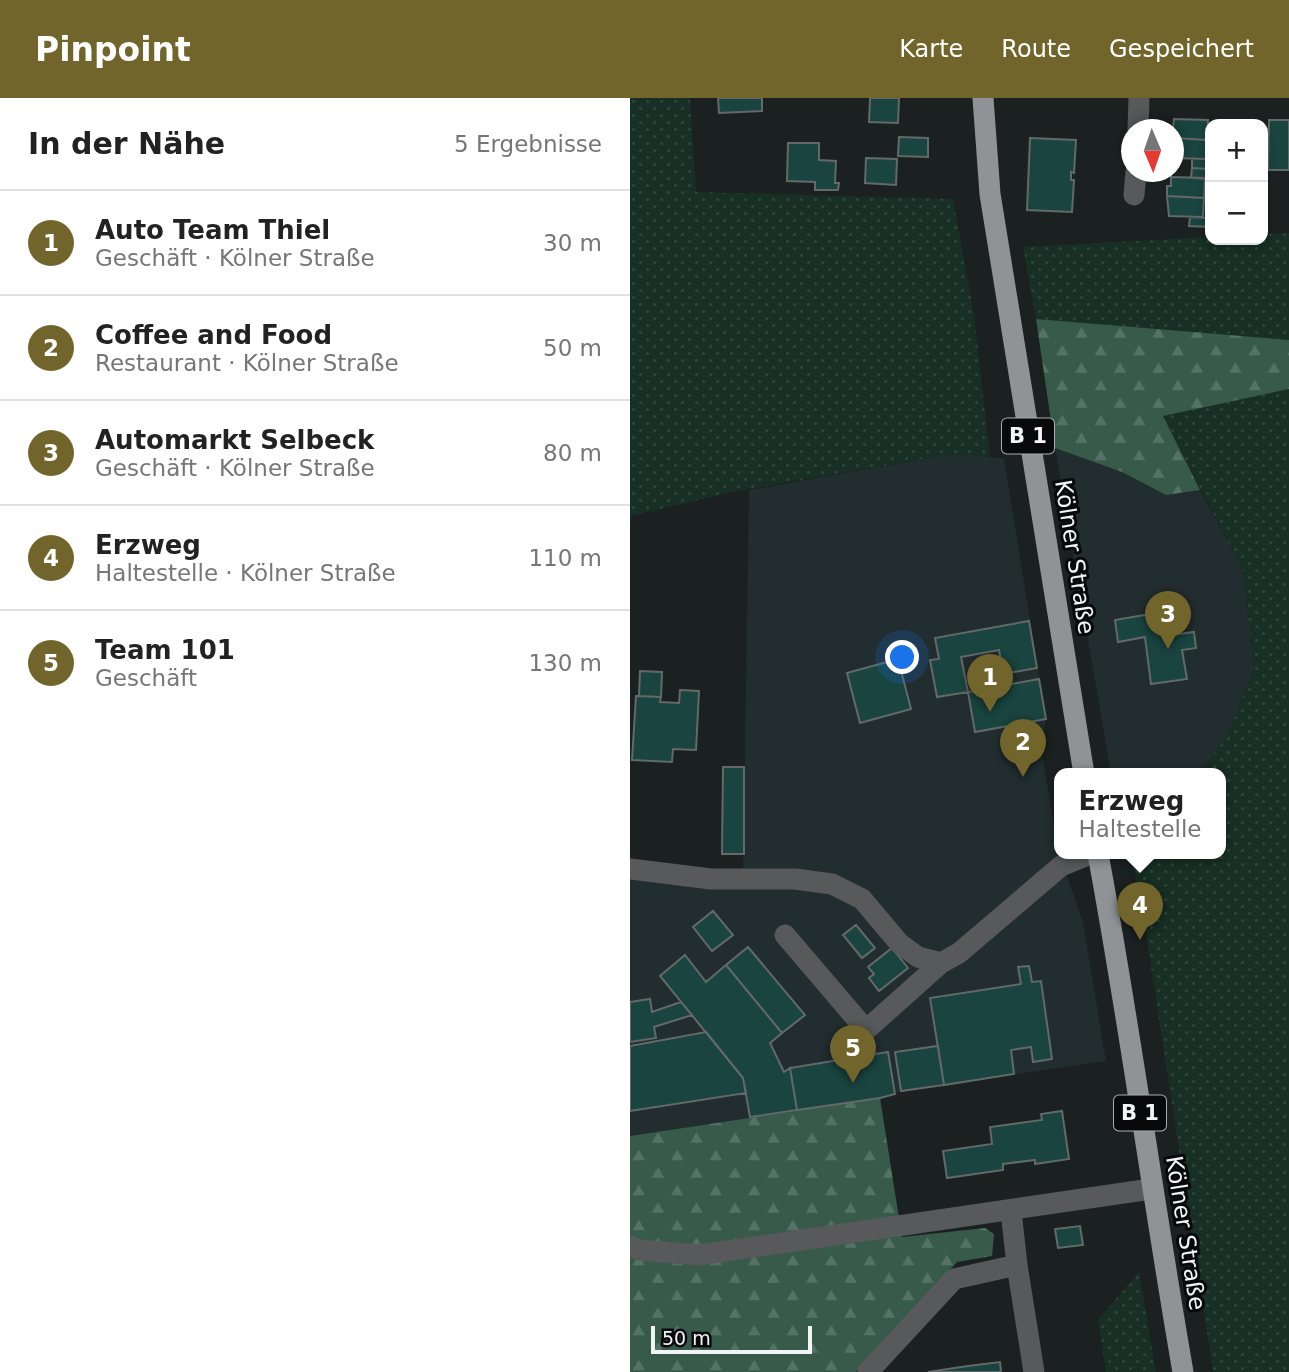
<!DOCTYPE html>
<html lang="de">
<head>
<meta charset="utf-8">
<style>
	:root { --surface:#fff; --page:#f2f2f2; --text:#222; --muted:#767676; --line:#e0e0e0; --accent:#72652b }
	body { margin:0; font-family:"DejaVu Sans",sans-serif; background:var(--page); color:var(--text) }
	.controls { position:absolute; right:21px; top:21px; display:grid; overflow:hidden; border-radius:14px; box-shadow:0 4px 10px #0003 }
	.controls button { width:63px; height:63px; display:grid; place-items:center; padding:0; border:0; border-bottom:2px solid var(--line); background:var(--surface); color:var(--text); font:35px sans-serif }
	.compass { position:absolute; left:491px; top:21px; width:63px; height:63px; border-radius:50%; background:var(--surface); box-shadow:0 4px 10px #0003; rotate:178deg }
	.scale { position:absolute; left:21px; bottom:18px; width:161px; box-sizing:border-box; padding-left:7px; border:4px solid #f2f5f6; border-top:0; font-size:19px; line-height:24px; white-space:nowrap; color:#f2f5f6; -webkit-text-stroke:5px #07090a; paint-order:stroke }
	.you { position:absolute; left:273px; top:560px; width:24px; height:24px; margin:-18px; border:5px solid #fff; border-radius:50%; background:#1a73e8; box-shadow:0 0 0 10px #1a73e833 }
	.badge { display:grid; place-items:center; width:46px; height:46px; border-radius:50%; background:var(--accent); color:#fff; font-size:23px; font-weight:700 }
	.pin { position:absolute; translate:-50% -58px; filter:drop-shadow(0 2px 4px #0008) }
	.pin::after { content:''; position:absolute; top:37px; width:24px; height:21px; background:inherit; clip-path:polygon(0 0,100% 0,50% 100%) }
	.popup { position:absolute; left:424px; top:670px; width:172px; height:91px; box-sizing:border-box; display:grid; place-content:center; border-radius:14px; background:var(--surface); filter:drop-shadow(0 2px 5px #0005); font-size:23px; white-space:nowrap; color:var(--muted) }
	.popup b { font-size:26px; color:var(--text) }
	.popup::after { content:''; position:absolute; left:50%; top:100%; margin-left:-14px; border:14px solid transparent; border-top-color:var(--surface) }
	.list { margin:0; padding:0; list-style:none }
	h2 { display:flex; justify-content:space-between; align-items:center; height:91px; margin:0; padding:0 28px; font-size:30px }
	h2 small { font-size:23px; font-weight:400; color:var(--muted) }
	.list li { display:grid; grid-template-columns:46px 1fr auto; gap:21px; align-items:center; box-sizing:border-box; height:105px; padding:0 28px; border-top:2px solid var(--line) }
	.list b { display:block; font-size:26px; white-space:nowrap }
	.list p { margin:0; font-size:23px; white-space:nowrap; color:var(--muted) }
	.list em { font-size:23px; font-style:normal; color:var(--muted) }
	.map { position:relative; flex:none; width:659px; height:1274px; overflow:hidden }
	header { display:flex; align-items:center; gap:42px; box-sizing:border-box; height:98px; padding:0 35px; background:var(--accent); color:#fff }
	header strong { font-size:33px }
	nav { display:flex; gap:38px; margin-inline-start:auto; font-size:24px }
	main { display:flex }
	aside { flex:1; background:var(--surface) }
	.map>svg:first-child { display:block }
</style>
</head>
<body>
<header>
<strong>Pinpoint</strong>
<nav><a>Karte</a><a>Route</a><a>Gespeichert</a></nav>
</header>
<main>
<aside>
<h2>In der Nähe<small>5 Ergebnisse</small></h2>
<ul class="list">
<li><span class="badge">1</span><div><b>Auto Team Thiel</b><p>Geschäft · Kölner Straße</p></div><em>30 m</em></li>
<li><span class="badge">2</span><div><b>Coffee and Food</b><p>Restaurant · Kölner Straße</p></div><em>50 m</em></li>
<li><span class="badge">3</span><div><b>Automarkt Selbeck</b><p>Geschäft · Kölner Straße</p></div><em>80 m</em></li>
<li><span class="badge">4</span><div><b>Erzweg</b><p>Haltestelle · Kölner Straße</p></div><em>110 m</em></li>
<li><span class="badge">5</span><div><b>Team 101</b><p>Geschäft</p></div><em>130 m</em></li>
</ul>
</aside>
<div class="map">
<svg width="659" height="1274" viewBox="0 0 659 1274">
	<defs>
		<pattern id="grass-dots" width="8" height="8" patternUnits="userSpaceOnUse" patternTransform="scale(1.75)"><rect width="8" height="8" fill="#172f24"/><path d="M2 2h.1M6 6h.1" fill="none" stroke="#2e443a" stroke-width="1.8" stroke-linecap="round"/></pattern>
		<pattern id="forest-firs" width="22" height="20" patternUnits="userSpaceOnUse" patternTransform="scale(1.75)"><rect width="22" height="20" fill="#385a4b"/><path d="M5 1l3.5 6h-7zM16 11l3.5 6h-7z" fill="#557266"/></pattern>
	</defs>
	<rect width="100%" height="100%" fill="#1b2021"/>
	<!-- built -->
	<path fill="#212d2f" d="M425 350 492 374 536 397 570 392 613 472 624 571 598 636 570 676H481Z
		M355 358 374 361 416 621 412 656 428 752 453 824 476 963 271 993 250 1000 0 1038V765L113 780 119 392 305 359Z"/>
	<!-- grass -->
	<path fill="url(#grass-dots)" d="M0 0H60L66 94 323 101 344 217 360 359H305L102 394 1 418 0 424Z
		M659 135V242L406 221 393 149 580 139V142H633V136Z
		M659 291V1274H583L510 796 499 756H590V676H570L598 636 624 571 613 472 532 318Z
		M509 1174 526 1274H476L468 1222Z"/>
	<!-- forest -->
	<path fill="url(#forest-firs)" d="M406 221 659 242V291L533 318 570 392 536 397 492 374 425 350Z
		M250 1000 272 1139 355 1130 364 1136 362 1158 327 1164 226 1274H0V1038Z"/>
	<!-- building -->
	<path fill="#194440" stroke="#636968" stroke-width="2" d="M88 0H132V13L89 15Z
		M240 0H269L268 25 239 24Z
		M544 21 578 22 577 42 544 40V32H540L543 30Z
		M639 22H659V72H638Z
		M269 39 298 40V59L268 58Z
		M400 40 446 42 444 75 441 74V82H444L442 114 397 112Z
		M544 40 577 42 576 61 544 60Z
		M158 45H189V62L206 63 205 85H209L208 92H185V84L157 83Z
		M236 60 267 61 266 87 235 85Z
		M562 61H580V71L562 70Z
		M562 70 580 71V81L561 80Z
		M541 79 575 80 574 100 537 98V88H541Z
		M537 98 574 100 573 119 539 118Z
		M560 119 580 120V129L559 128Z
		M538 513 542 537 564 534 566 550 552 552 557 581 521 586 515 539 488 544 485 522Z
		M399 523 407 570 373 576 369 552 331 559 338 594 307 599 300 562 309 561 305 540Z
		M268 561 281 611 230 625 217 575Z
		M10 573 32 574 31 599 9 598Z
		M409 581 416 621 345 634 338 594Z
		M50 592 69 593 66 652 43 651 42 664 2 662 6 598 31 599 30 604 49 605Z
		M93 669H114V756H92Z
		M83 813 103 837 82 853 63 829Z
		M226 827 245 850 232 860 213 837Z
		M118 849 175 917 152 935 96 867Z
		M262 850 278 870 249 893 239 880 244 876 238 869Z
		M55 857 76 884 96 867 152 935 140 945 154 974 160 970 167 1012 120 1019 113 980 30 878Z
		M399 868 402 884 411 883 422 961 403 964 401 949 381 952 384 976 314 987 300 900 391 886 388 869Z
		M20 901 22 914 51 904 62 917 24 929 26 940 0 944V904Z
		M76 934 113 980 116 995 0 1013V948Z
		M308 948 314 987 271 993 265 954Z
		M258 954 265 996 250 1000 167 1012 160 970Z
		M432 1013 439 1061 405 1066V1062L373 1066V1072L317 1080 313 1053 362 1046 360 1029 412 1022 411 1016Z
		M450 1128 453 1147 428 1150 425 1131Z
		M370 1264 371 1274H298L338 1268Z"/>
	<g fill="none" stroke-linecap="round" stroke-linejoin="round">
		<!-- minor -->
		<path stroke="#57595a" stroke-width="21" d="M508 32 509 0
			M504 97 506 74
			M0 771 81 781H165L202 786 232 801 270 846 288 859 311 865
			M155 837 236 932 311 865 329 855 431 768 460 756
			M381 1113 387 1167 404 1274
			M0 1148 10 1152 69 1157 521 1091
			M238 1274 324 1181 387 1167"/>
		<!-- major -->
		<path stroke="#8f9396" stroke-width="21" d="M353 0 360 96 454 676
			M468 756C500 928 523 1102 553 1274"/>
	</g>
	<g text-anchor="middle" dominant-baseline="central" stroke-width="6" stroke-linejoin="round" paint-order="stroke">
		<!-- shield labels -->
		<g fill="#07090a" stroke="#acaeaf" stroke-width="2">
			<rect x="372" y="320.5" width="52" height="35" rx="5"/>
			<rect x="484" y="997.5" width="52" height="35" rx="5"/>
		</g>
		<g font-size="21" font-weight="bold" fill="#f2f5f6">
			<text x="398" y="338">B 1</text>
			<text x="510" y="1015">B 1</text>
		</g>
		<!-- street labels -->
		<g font-size="23" fill="#f2f5f6" stroke="#07090a">
			<text transform="translate(445 459) rotate(81)">Kölner Straße</text>
			<text transform="translate(556 1135) rotate(81)">Kölner Straße</text>
		</g>
	</g>
</svg>
<div class="controls">
<button>+</button>
<button>−</button>
</div>
<svg class="compass" viewBox="-18 -18 36 36"><path d="M0-13l5 13h-10z" fill="#e53935"/><path d="M0 13l5-13h-10z" fill="#767676"/></svg>
<div class="scale">50 m</div>
<div class="you"></div>
<div class="pin badge" style="left:360px;top:614px">1</div>
<div class="pin badge" style="left:393px;top:679px">2</div>
<div class="pin badge" style="left:538px;top:551px">3</div>
<div class="pin badge" style="left:510px;top:842px">4</div>
<div class="popup"><b>Erzweg</b>Haltestelle</div>
<div class="pin badge" style="left:223px;top:985px">5</div>
</div>
</main>
</body>
</html>
